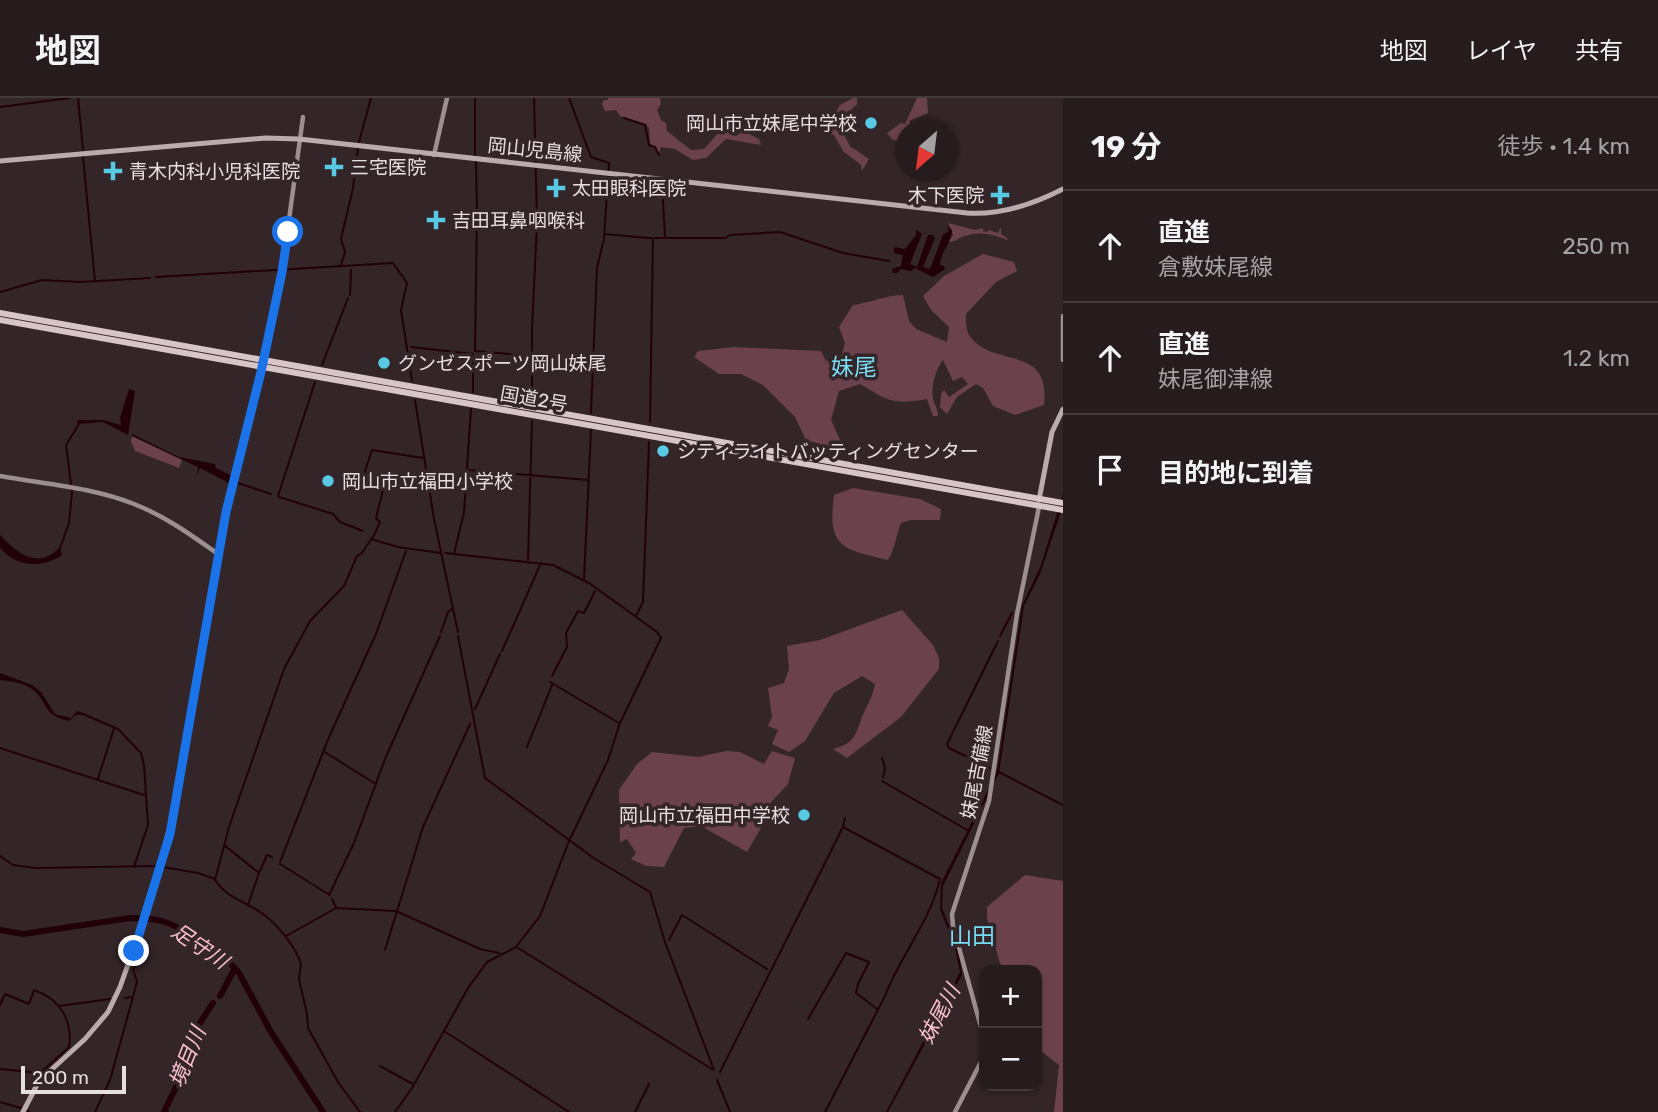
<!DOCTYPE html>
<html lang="ja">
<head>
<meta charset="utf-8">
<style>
	:root { --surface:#261c1e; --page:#2e2527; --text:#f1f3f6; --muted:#a4a1a4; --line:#423a3c }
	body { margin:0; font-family:Rubik,"Noto Sans JP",sans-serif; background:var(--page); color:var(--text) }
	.controls { position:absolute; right:21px; bottom:21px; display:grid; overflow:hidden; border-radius:14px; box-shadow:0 2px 5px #0004 }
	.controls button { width:63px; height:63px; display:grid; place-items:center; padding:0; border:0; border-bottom:2px solid var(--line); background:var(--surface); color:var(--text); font:35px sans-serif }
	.compass { position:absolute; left:895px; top:21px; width:63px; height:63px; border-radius:50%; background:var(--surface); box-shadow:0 2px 5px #0004; rotate:208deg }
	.scale { position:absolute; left:21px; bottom:18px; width:105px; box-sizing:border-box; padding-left:7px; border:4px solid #e7dedf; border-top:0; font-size:19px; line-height:24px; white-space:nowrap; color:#e7dedf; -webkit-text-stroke:5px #332528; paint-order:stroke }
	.stop { position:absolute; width:21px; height:21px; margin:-16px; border:5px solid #1a73e8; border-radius:50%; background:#fff }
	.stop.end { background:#1a73e8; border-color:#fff; box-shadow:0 2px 7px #0008 }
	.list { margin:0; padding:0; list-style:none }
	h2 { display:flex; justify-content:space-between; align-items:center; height:91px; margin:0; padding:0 28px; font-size:30px }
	h2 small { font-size:23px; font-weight:400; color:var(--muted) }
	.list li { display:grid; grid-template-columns:46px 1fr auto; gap:21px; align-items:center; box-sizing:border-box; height:112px; padding:0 28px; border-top:2px solid var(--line) }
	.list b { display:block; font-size:26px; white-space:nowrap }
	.list p { margin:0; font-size:23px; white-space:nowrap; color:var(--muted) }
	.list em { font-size:23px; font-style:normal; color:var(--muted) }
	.icon { flex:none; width:38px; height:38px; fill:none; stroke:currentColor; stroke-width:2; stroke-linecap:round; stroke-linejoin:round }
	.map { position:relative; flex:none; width:1063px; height:1014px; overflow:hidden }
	header { display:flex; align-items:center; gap:42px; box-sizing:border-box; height:98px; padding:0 35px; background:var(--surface); border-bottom:2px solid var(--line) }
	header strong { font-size:33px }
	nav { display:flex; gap:38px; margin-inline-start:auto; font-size:24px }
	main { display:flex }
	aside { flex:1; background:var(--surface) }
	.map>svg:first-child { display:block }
</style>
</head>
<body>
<header>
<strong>地図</strong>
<nav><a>地図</a><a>レイヤ</a><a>共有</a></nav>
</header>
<main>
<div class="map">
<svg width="1063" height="1014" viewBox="0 0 1063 1014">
	<rect width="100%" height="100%" fill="#332528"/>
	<!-- green -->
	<path fill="#6b424b" d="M608 0H660L661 6 657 12 661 22 666 25 667 33 691 52 704 51 722 31 736 38 743 33 759 41 761 47 726 41 706 60 693 62 675 51 661 49 659 55 650 45 649 30 646 26 620 18 616 12 605 13 602 6 604 2H608Z
		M853 0H857V6L845 18 841 31 851 50H853L869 61 862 73 861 67 843 53 834 37 826 35 830 31 828 27 840 7Z
		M917 0H927L928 15 909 23 913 31 906 32 905 46 892 41 887 35 901 25 905 26Z
		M948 125 975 132 983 130V133L987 134 989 132 998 135 1001 129V136L1008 141 1007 142C993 136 980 133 965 138 958 140 956 144 948 144L953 137Z
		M983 156 1014 164 1017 173 996 184 966 216C966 223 966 232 969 237 992 272 1051 244 1044 307L1015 317 993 308 983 290 976 286 957 299 947 316 940 309 941 296 944 292 949 299 968 286 962 279 953 283 943 262C935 272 931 289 933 301 935 308 938 311 938 318H933L927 301C893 307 888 303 860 286L839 293 831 322 841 344 838 351 806 342 795 319 763 287 741 276H719L694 259 698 253 734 249 821 253 826 263 840 262 845 245 839 229 853 207C870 205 886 197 903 197L909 223 916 231 947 244 949 229 931 212 923 198 944 178Z
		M132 338 182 362 179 370 135 353 131 344Z
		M853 390 920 401 941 411 940 422H911L901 425C896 437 895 451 888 462 842 451 827 450 834 397Z
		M902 512 933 547 939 560V571L901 619 847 660 833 651C855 645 855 638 862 619 867 607 873 598 875 586L862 578 834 595 805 643 789 654 772 646 778 632 768 628 772 619 768 590 784 585 789 571 787 548 820 542Z
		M726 653 740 654 764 666 772 653 795 660 788 686 762 714V728L747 754 701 728 684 730 664 769 646 768 631 761 636 755 627 741 620 744 619 692 637 666 652 654 698 659Z
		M1025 777 1063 783V1014H1054L1059 967 1037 950V872H1002L987 821V809Z"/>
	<!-- water -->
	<path fill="#22000a" d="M947 127 952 132C952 144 941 153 940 167L944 168 945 171 933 179 915 170 911 173 901 171 897 175H893L892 171 901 168 903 157 894 155V149L905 151 916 137V132L922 136 910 166 917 169 928 137H933L935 140 923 169 930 171 943 137 949 133Z
		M129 291 135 293 128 337 103 324 77 326 78 322H103L121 327 120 320Z
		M132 336 179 359 215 366 216 370 238 381 237 386 229 385 200 370 197 377 198 369 132 338Z
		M1063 396V408L1040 476 1024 508 999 675 943 788 942 810 959 853 962 877 888 1014H886L960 874 955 850 940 811 941 785 997 674 1022 508 1041 467Z
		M0 437C17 455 38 473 60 449L62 457C42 471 16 469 0 450Z
		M0 575 32 587 41 594 55 616 71 620 77 613 86 616 85 617H76L69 623C40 616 50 605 32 591 24 585 10 583 0 582Z"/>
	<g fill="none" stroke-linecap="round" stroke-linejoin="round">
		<!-- stream -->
		<path stroke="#22000a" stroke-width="2" d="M78 0 83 52
			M475 0V58
			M569 0 591 59 609 65 604 141 597 170 591 315
			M0 9 70 0
			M624 20 645 27 649 47 655 49 659 57
			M359 44 371 0
			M83 59 95 183
			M476 63 477 114 475 253 532 258
			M662 85 665 139
			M605 136 648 140H725L730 137 780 134 843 155 889 163
			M341 167 345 154 341 141 353 90 358 50
			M156 179 393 165 407 185 401 212 412 283
			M0 194 42 182 80 184 150 180
			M350 197 351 172
			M411 249 473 256V294
			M322 267 348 200
			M415 302 434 421 458 534
			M532 305V231L537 125 534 0
			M650 324 653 140
			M468 372 588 382
			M235 384 271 396
			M383 385 368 378 365 373 372 352 423 360
			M278 398 315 284
			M279 399 333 416 340 424 363 433
			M371 441 398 449 441 455
			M60 450 69 425 72 394 66 347 79 326
			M454 456 464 414 471 311
			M528 462 532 323
			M584 481 591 332
			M636 518 643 504 649 344
			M441 534 448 514 452 511
			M458 538 485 680 595 761 650 794 665 844 714 972
			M1000 538 1012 515
			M502 553 541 465
			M552 578 567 549 566 535 578 513 584 515 595 493
			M550 584 619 625
			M475 611 500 556
			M83 616 118 631 141 655 144 667 148 727 134 769
			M527 649 552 587
			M0 650 144 697
			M323 653 374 685
			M882 660 885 670 883 680
			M990 670 949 650 947 646 998 543
			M997 673 1063 707
			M98 681 114 630
			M882 683 967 732
			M224 747 259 775 248 807
			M0 758 13 767 35 770 157 768
			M280 764 329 639 376 536 407 450
			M280 766 328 796
			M163 769 198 775 215 781
			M259 775 267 757 272 759
			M329 797 354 745 385 661 440 538
			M332 801 336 809
			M286 838 336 810 396 813 480 851 499 855
			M669 842 682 817 767 871
			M518 850 712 971
			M385 852 423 729 470 626
			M125 900 132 899
			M59 908 110 901
			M808 921 846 855 869 864 858 886 856 895 877 911
			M444 933 569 1014
			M380 968 413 986
			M0 971 40 975 69 949C73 922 60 901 34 892L29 906 5 896 0 907
			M720 974 843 729 845 720
			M717 982 730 1014
			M0 1004 21 1010
			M27 1013 29 1014
			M165 1013 168 1014
			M95 1014 110 982 133 899 137 883 133 872 142 857
			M360 1014 338 984 308 930 307 916 299 881 301 865C294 847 277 825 260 814 244 803 227 800 215 782L229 729 284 571 310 523 344 488 357 458 362 455 374 437 380 424 376 420 383 392
			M395 1014 412 990 468 890 487 864 516 849 540 818 569 743 608 662 620 625 661 540 657 534 589 485 553 467 445 455
			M635 1014 649 986
			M825 1014 885 898C900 858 930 824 940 781L843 729"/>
		<!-- river -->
		<path stroke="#22000a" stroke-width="6" d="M0 832 23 836 130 820C141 820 151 820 162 823 184 830 226 858 239 875L271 934 323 1014
			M220 898 235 870
			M164 1014 188 964 194 934 213 905"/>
		<!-- secondary -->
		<path stroke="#9b8f91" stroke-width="4.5" d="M434 57 447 0
			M1063 218V262
			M263 262 282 173 303 19
			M0 378C43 386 92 389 134 406 165 418 191 437 218 456
			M984 940 953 828 952 816 989 703 1017 516 1039 409
			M955 1014 984 958"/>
		<!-- primary -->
		<path stroke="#bbabae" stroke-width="5" d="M0 63 266 40 299 41 967 115C1000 117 1034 106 1063 91
			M1039 402 1052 334 1063 311
			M23 1014 39 983 85 941 108 914 120 889 151 802 177 702 226 414 263 262"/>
		<!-- highway -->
		<path stroke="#d8c5c8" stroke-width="6" d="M0 215 1063 405
			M0 222 1063 412"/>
	</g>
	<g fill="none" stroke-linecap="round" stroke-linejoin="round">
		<!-- route -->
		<path stroke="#1a73e8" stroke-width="9" d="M134 853 170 736 226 414 261 274 282 174 288 134"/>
	</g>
	<!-- markers -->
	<g fill="#57c9e3" stroke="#332528" stroke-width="2.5">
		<circle cx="871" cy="25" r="7"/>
		<path d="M330.5 58.5h7v7h7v7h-7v7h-7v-7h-7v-7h7z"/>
		<path d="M109.5 62.5h7v7h7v7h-7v7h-7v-7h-7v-7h7z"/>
		<path d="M552.5 79.5h7v7h7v7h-7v7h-7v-7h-7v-7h7z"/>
		<path d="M996.5 86.5h7v7h7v7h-7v7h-7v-7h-7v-7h7z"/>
		<path d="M432.5 111.5h7v7h7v7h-7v7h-7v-7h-7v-7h7z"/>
		<circle cx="384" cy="265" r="7"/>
		<circle cx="663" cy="353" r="7"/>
		<circle cx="328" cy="383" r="7"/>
		<circle cx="804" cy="717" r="7"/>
	</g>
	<g text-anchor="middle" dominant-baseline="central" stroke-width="7" stroke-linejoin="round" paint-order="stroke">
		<!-- poi labels -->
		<g font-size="19" fill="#e7dedf" stroke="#332528" text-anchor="start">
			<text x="857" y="25" text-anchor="end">岡山市立妹尾中学校</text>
			<text x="350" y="69">三宅医院</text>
			<text x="129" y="73">青木内科小児科医院</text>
			<text x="572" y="90">太田眼科医院</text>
			<text x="984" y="97" text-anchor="end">木下医院</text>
			<text x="452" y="122">吉田耳鼻咽喉科</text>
			<text x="398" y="265">グンゼスポーツ岡山妹尾</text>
			<text x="677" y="353">シティライトバッティングセンター</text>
			<text x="342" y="383">岡山市立福田小学校</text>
			<text x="790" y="717" text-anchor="end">岡山市立福田中学校</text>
		</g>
		<!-- street labels -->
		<g font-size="19" fill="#e7dedf" stroke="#332528">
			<text transform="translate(535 52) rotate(6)">岡山児島線</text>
			<text transform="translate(534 301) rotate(10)">国道2号</text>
			<text transform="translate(977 674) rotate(-79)">妹尾吉備線</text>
		</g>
		<!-- water labels -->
		<g font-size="21" font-style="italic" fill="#f9c0cc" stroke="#332528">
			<text transform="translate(200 848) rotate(34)">足守川</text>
			<text transform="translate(939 916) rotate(-62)">妹尾川</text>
			<text transform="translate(187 959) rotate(-68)">境目川</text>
		</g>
		<!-- quarter labels -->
		<g font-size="23" fill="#77dcf4" stroke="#332528">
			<text x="854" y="269">妹尾</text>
			<text x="972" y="838">山田</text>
		</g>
	</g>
</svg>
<div class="controls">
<button>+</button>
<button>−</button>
</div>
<svg class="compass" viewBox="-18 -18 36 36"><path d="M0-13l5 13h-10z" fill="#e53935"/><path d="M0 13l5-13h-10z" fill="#a4a1a4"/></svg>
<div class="scale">200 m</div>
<div class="stop" style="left:288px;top:134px"></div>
<div class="stop end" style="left:134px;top:853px"></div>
</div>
<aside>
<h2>19 分<small>徒歩 · 1.4 km</small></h2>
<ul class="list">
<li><svg class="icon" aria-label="ahead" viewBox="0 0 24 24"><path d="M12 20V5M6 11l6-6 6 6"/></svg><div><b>直進</b><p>倉敷妹尾線</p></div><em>250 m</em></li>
<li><svg class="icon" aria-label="ahead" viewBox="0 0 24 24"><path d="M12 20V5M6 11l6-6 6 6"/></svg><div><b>直進</b><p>妹尾御津線</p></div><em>1.2 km</em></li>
<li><svg class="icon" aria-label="arrive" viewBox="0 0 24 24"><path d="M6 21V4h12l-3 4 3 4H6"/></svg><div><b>目的地に到着</b></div></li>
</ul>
</aside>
</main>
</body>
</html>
